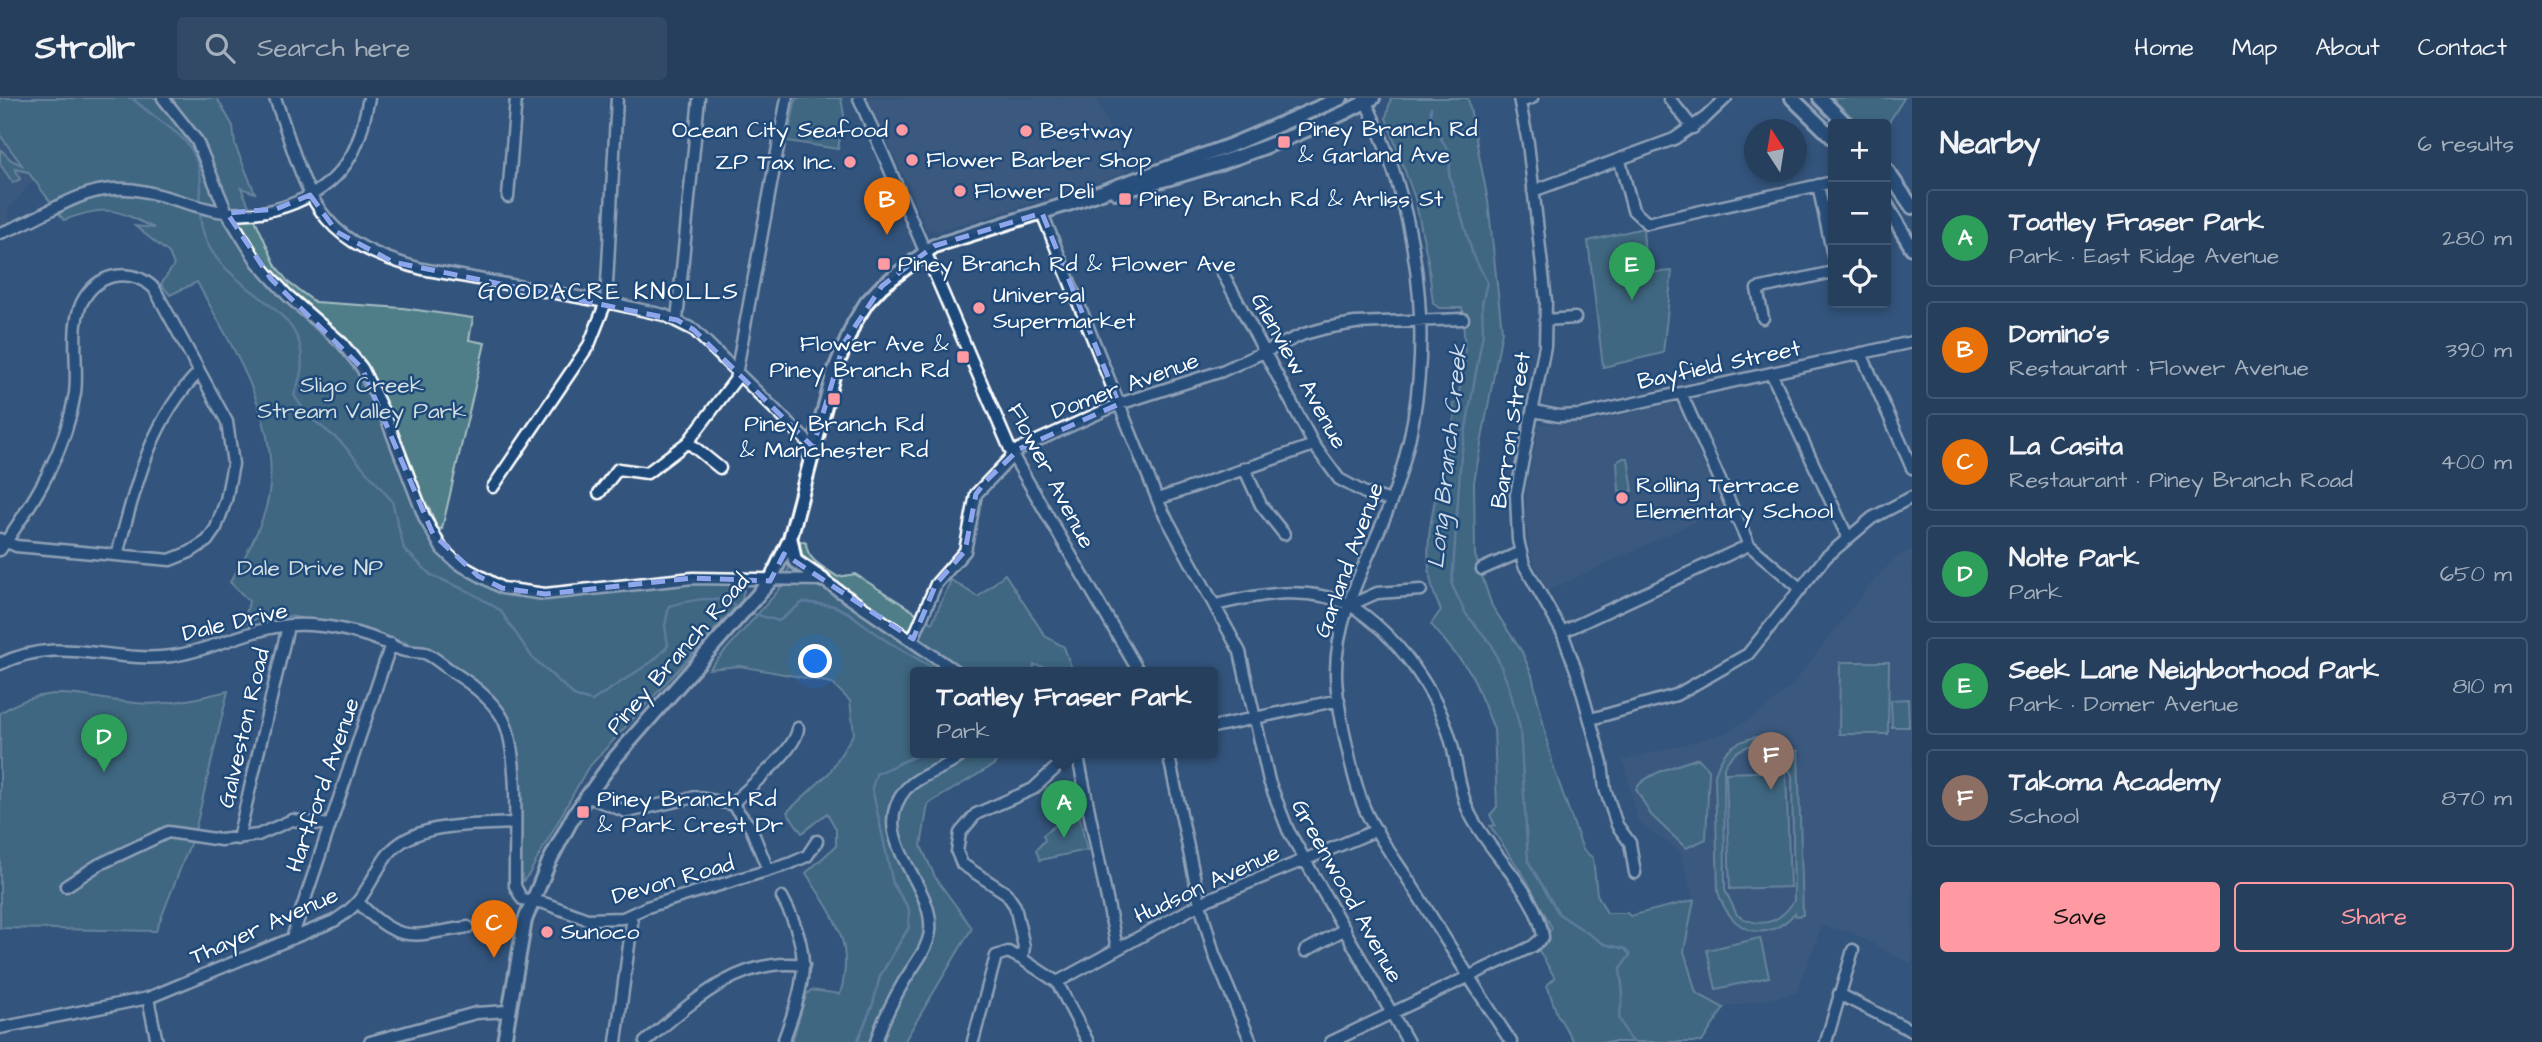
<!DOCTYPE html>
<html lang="en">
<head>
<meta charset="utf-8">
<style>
	:root { --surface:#263f5d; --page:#324a66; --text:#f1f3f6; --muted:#a4afbc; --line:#425872; --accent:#ff9aa2 }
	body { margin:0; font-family:"Architects Daughter",sans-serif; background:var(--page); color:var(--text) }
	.controls { position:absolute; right:21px; top:21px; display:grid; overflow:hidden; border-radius:7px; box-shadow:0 4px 10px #0003 }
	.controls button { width:63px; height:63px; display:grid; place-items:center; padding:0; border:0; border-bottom:2px solid var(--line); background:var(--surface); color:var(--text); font:35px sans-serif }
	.compass { position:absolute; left:1744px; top:21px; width:63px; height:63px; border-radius:50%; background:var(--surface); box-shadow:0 4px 10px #0003; rotate:348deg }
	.you { position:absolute; left:816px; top:564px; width:24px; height:24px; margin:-18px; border:5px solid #fff; border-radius:50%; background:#1a73e8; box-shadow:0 0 0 10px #1a73e833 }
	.badge { display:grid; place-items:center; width:46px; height:46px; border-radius:50%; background:var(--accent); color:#fff; font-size:23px; font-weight:700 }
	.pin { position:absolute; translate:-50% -58px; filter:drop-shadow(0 2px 4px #0008) }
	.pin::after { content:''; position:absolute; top:37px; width:24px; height:21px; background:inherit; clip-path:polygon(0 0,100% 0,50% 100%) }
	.popup { position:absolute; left:910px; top:569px; width:308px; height:91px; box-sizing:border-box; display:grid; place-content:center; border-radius:7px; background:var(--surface); filter:drop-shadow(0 2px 5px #0005); font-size:23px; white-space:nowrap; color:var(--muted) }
	.popup b { font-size:26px; color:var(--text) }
	.popup::after { content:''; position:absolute; left:50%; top:100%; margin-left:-14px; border:14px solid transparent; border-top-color:var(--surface) }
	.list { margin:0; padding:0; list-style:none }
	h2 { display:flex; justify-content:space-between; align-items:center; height:91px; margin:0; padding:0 28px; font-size:30px }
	h2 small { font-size:23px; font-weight:400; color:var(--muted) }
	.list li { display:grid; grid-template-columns:46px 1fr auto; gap:21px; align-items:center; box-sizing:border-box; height:98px; margin:0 14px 14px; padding:0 14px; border:2px solid var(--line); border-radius:7px }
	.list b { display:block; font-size:26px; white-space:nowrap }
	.list p { margin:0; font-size:23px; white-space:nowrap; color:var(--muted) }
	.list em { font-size:23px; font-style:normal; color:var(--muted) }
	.actions { display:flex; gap:14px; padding:21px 28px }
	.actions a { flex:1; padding:16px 0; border:2px solid var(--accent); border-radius:7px; text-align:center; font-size:24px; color:var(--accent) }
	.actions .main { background:var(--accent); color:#111 }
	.icon { flex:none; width:38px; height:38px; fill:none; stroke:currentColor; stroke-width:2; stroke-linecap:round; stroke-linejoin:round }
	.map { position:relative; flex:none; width:1912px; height:944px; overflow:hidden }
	header { display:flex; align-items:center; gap:42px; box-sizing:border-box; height:98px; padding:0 35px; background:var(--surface); border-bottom:2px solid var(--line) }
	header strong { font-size:33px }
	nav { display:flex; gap:38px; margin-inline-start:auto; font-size:24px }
	.search { width:490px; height:63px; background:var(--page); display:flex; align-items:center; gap:18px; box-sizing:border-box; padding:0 24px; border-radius:7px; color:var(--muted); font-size:26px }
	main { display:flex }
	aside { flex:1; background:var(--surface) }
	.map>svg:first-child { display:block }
</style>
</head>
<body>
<header>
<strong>Strollr</strong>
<div class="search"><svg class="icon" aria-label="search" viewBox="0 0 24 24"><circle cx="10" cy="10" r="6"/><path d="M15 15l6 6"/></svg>Search here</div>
<nav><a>Home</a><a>Map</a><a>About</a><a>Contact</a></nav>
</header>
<main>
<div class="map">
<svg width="1912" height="944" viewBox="0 0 1912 944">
	<rect width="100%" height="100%" fill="#33547c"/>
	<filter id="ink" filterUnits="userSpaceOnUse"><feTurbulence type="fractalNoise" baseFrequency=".0143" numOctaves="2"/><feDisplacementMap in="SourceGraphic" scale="14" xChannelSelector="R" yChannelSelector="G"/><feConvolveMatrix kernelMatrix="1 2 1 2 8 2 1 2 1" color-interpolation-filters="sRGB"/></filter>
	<g filter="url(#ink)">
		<!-- built -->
		<path fill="#455e81" d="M868 0H1096L1124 61 1131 69 1121 76 991 118 936 133 927 131Z
			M0 35 34 82 7 113 11 125 0 129Z
			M1672 305 1678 309 1723 411 1548 493 1531 458 1525 419 1527 389 1539 326 1597 323Z
			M1912 451V867L1853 835 1822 828 1796 895 1724 910 1696 895 1684 853 1694 802 1680 754 1637 723 1623 662 1722 636 1757 617 1791 588 1867 490 1894 461Z"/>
		<!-- green -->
		<path fill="#4f7e88" stroke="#a7bec4" stroke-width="2" fill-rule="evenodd" d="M0 0H217L233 28 235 47 255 95 241 90 276 168 289 185 315 204 403 210 473 220 469 242 485 245 442 431 437 430 429 409 426 414C436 432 454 453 458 470 479 485 500 494 525 499L706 483 741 488 744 492 742 502 587 671 529 776 518 789 516 648 511 632 484 593 405 544 291 518 258 520 244 526 249 503 230 484C245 459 262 430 268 401 283 325 231 248 197 184L170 197 161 186 174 167 169 155 135 128 154 130C114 110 107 107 64 122L28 74 15 71 20 81 13 85 0 66V51L11 62 22 67 0 37Z
			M796 0H841L844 17 838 51 787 43Z
			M1391 0H1468L1488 103 1502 233 1474 384 1475 457 1492 508 1522 554 1532 577 1553 668 1583 752 1593 760 1597 796 1607 815H1627L1630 818 1694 802 1684 853 1696 895 1724 910 1702 944H1574L1557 916 1547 887 1555 880 1538 851 1552 830 1526 781 1490 728 1495 727 1490 717 1497 709 1494 631 1471 575 1431 526 1441 512C1410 454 1444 377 1455 315L1453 306 1457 305 1465 261 1463 214 1462 210H1439L1433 205 1428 163 1415 101 1386 20Z
			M1832 0H1904L1886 29 1859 26Z
			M1643 130 1646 175 1672 173 1663 255 1603 269 1588 143Z
			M1623 360H1628L1633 393H1619L1617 364Z
			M801 443 806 445C807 463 824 469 838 479L855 476 932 525 951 482 978 499 1005 476 1045 538 1064 549 1073 574 1034 567 1033 574H915V654H999L995 666 928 706 921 748 935 779 972 830 904 944H792L806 897 811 892 840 896C856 844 832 817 806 775L836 748V731L827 715 802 735 787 714 829 675 854 635 850 603 832 585 740 568 709 571 779 492Z
			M1840 564H1889L1888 636H1839Z
			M228 593 195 733 156 833 0 830V615C50 582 83 601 136 605 166 608 199 600 228 593Z
			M1908 601 1909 629H1892L1891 602Z
			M1756 639 1771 641 1791 656 1792 652 1798 653 1803 817 1796 818 1795 815C1766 848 1730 834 1718 794L1715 677C1721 654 1733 644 1756 639ZM1756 646 1782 656 1792 678 1794 803C1779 826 1760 831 1737 817L1725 792 1724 669C1732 655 1740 650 1756 646Z
			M1698 660 1709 672 1706 741 1686 750 1651 717 1636 691C1645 675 1680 667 1698 660Z
			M1786 673 1790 789 1730 791 1726 675Z
			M1079 716 1087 752 1040 762 1036 752 1045 742 1043 737 1067 718Z
			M1760 840 1769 879 1716 891 1707 852Z"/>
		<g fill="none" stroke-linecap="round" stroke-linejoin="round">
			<!-- stream -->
			<path stroke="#91acc8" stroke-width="2.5" d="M132 0C172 37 207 39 200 106
				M1431 9V24L1451 57 1449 76 1473 157 1487 184 1482 206 1483 235 1461 358 1452 487 1466 516 1492 547 1509 589 1520 630 1528 763 1559 816 1604 846 1625 851 1630 857 1620 871 1623 896 1619 920 1629 940 1634 944
				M200 112C200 202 336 198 294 297L307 317 341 344 392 403 404 451 431 477 470 494 500 512 532 559 576 599 592 603 653 563 668 548 665 528 669 508C695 501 716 496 741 510
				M747 514 779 523 803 504 834 508 849 515 885 542 940 574
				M857 944 873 906 880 878 909 829V811L893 786 872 690 876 676 924 654"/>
			<!-- minor casing -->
			<g stroke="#fff" stroke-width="15">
				<path id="minor" d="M163 0 197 43 227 115 258 165 287 197 342 245 362 270 385 317 425 421 442 451 457 465 502 490 545 496 693 480 823 482 957 574
					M275 0C310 98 310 142 422 171L606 204 664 217 694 232 813 349
					M859 0 1013 358 1139 574
					M1364 0C1425 126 1440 269 1392 401 1371 457 1335 515 1336 576 1336 605 1354 690 1367 716 1378 739 1395 761 1409 783 1443 837 1476 891 1511 944
					M1519 0 1528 45 1546 203 1545 248 1516 397 1518 442 1524 467 1562 534 1576 572 1602 665 1605 691 1617 727 1630 745 1635 775
					M1669 0 1693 30
					M1520 4 1532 0
					M1620 63 1633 112 1647 125 1833 84
					M1818 87 1833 158
					M1533 93 1674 41 1705 20 1726 0
					M508 99 516 0
					M1042 115 1161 410 1240 554 1269 683 1288 732 1408 944
					M0 135C40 123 71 93 114 91 149 89 184 107 218 113 266 123 328 101 352 56 361 40 365 18 369 0
					M1220 170 1314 347 1339 381 1365 395 1391 403
					M1763 220 1757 191 1833 174
					M677 222 699 0
					M1545 222 1575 220
					M1861 255 1912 370
					M1772 277 1848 440
					M1681 295 1749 447 1801 491
					M1534 313 1559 318 1581 317 1912 244
					M688 344 735 282 787 0
					M1244 370 1261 407 1284 436
					M493 389 589 247 606 204 617 0
					M599 395 618 371 647 375 688 344 720 370
					M1158 401 1314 347
					M0 441 16 448 170 462 190 454 207 443 216 430 226 402 233 366 227 324 154 190C132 170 101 174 85 199 68 224 79 265 75 295 66 352 37 399 5 445L0 452
					M117 457C135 391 149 324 199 274
					M1482 471 1521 454
					M1216 507C1260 496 1307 487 1350 507L1377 495 1421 492
					M1562 534 1749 447
					M913 541 936 486 965 453 976 396 1019 351 1119 306 1222 273 1304 236 1326 230 1355 225 1463 221
					M0 566C62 536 111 566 172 558 208 553 240 535 275 529 315 522 363 533 399 551 407 555 416 553 425 555 435 559 446 570 456 576 473 587 491 601 502 619 521 652 514 747 515 788L522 801 544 805 587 821 623 820 647 809 789 766 807 758 817 743
					M1591 621 1676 597 1748 556 1826 459 1872 420 1912 399
					M1213 629 1339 602
					M1067 654 1059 667 1033 691 976 716 960 735 957 754 962 766 1006 795 1015 808 1024 849 1022 861 1057 884 1088 944
					M1077 654 1117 850
					M1168 654 1200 806 1214 856 1251 944
					M586 698 627 714 695 699 732 706 751 730 768 772
					M732 706C749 688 796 653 798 630
					M238 741 288 528
					M66 788 98 767 168 734 221 742 258 737 292 722 329 727
					M782 799C814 859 805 884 783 944
					M359 805C401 848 413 837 468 829
					M292 840 391 546
					M1305 853 1345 831
					M1057 884 1209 801 1377 732
					M1839 896 1912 933
					M148 900 157 944
					M0 930 148 900 334 823C364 805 366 789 384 762 409 722 472 728 513 725
					M973 943 996 858 1008 854 1022 861
					M370 944 476 915 508 913
					M616 944 632 825 630 817
					M645 944C691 905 739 858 804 867
					M876 944C882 924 892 904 903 885 912 869 928 852 930 833 935 785 865 739 906 691 922 674 949 671 965 654
					M1331 944 1533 848 1543 839C1538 797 1492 757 1472 720 1460 698 1458 671 1452 647 1438 593 1396 536 1350 507
					M1826 944 1853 852"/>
			</g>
			<!-- major casing -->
			<g stroke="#fff" stroke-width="18">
				<path id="major" d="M1792 0 1833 40
					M1820 0 1846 26
					M1886 71 1912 109
					M1116 94C1205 73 1291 44 1373 0
					M1886 107 1912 150
					M791 443 795 463 823 482
					M504 944 525 822 549 764 574 717 615 660 770 483 790 441 834 274 854 225 867 204 882 188 934 148 1068 106 1229 48 1341 0"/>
			</g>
			<!-- minor -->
			<use href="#minor" stroke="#1f4a7a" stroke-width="10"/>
			<!-- major -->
			<use href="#major" stroke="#1f4a7a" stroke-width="12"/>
		</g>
	</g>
	<!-- marked area -->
	<path d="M0 0H1912V944H0ZM310 97 337 134 393 164 677 222 694 232 813 349 844 245 882 188 934 148 1042 115 1119 306 1019 351 986 383 976 396 965 453 936 486 913 541 784 456 770 483 693 480 545 496 502 490 478 478 433 436 362 270 271 181 227 115 276 111Z" fill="#33547c" fill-opacity=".55" fill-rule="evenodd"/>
	<path fill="none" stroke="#8ea6ec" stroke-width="5" stroke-dasharray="14 9" stroke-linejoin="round" d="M310 97 337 134 393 164 677 222 694 232 813 349 844 245 882 188 934 148 1042 115 1119 306 1019 351 986 383 976 396 965 453 936 486 913 541 784 456 770 483 693 480 545 496 502 490 478 478 433 436 362 270 271 181 227 115 276 111Z"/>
	<!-- markers -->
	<g fill="#ff9aa2" stroke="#1f4a7a" stroke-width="2.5">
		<circle cx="902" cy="32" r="7"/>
		<circle cx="1026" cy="33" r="7"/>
		<rect x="1277" y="37" width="14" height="14" rx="3.5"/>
		<circle cx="912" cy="62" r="7"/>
		<circle cx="850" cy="64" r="7"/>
		<circle cx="960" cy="93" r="7"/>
		<rect x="1118" y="94" width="14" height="14" rx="3.5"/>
		<rect x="877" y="159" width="14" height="14" rx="3.5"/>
		<circle cx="979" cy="210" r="7"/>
		<rect x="956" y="252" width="14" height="14" rx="3.5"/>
		<rect x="827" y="294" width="14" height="14" rx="3.5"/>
		<circle cx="1622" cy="400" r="7"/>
		<rect x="576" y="707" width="14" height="14" rx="3.5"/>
		<circle cx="547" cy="834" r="7"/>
	</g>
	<g text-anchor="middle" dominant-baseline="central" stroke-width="5" stroke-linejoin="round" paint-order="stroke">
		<!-- poi labels -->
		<g font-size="23" fill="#fff" stroke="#1f4a7a" text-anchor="start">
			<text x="1298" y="31">Piney Branch Rd<tspan x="1298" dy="26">&amp; Garland Ave</tspan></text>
			<text x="888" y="32" text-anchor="end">Ocean City Seafood</text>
			<text x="1040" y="33">Bestway</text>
			<text x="926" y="62">Flower Barber Shop</text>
			<text x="836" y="64" text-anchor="end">ZP Tax Inc.</text>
			<text x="974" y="93">Flower Deli</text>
			<text x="1139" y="101">Piney Branch Rd &amp; Arliss St</text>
			<text x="898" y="166">Piney Branch Rd &amp; Flower Ave</text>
			<text x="993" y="197">Universal<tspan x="993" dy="26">Supermarket</tspan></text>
			<text x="949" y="246" text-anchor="end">Flower Ave &amp;<tspan x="949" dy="26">Piney Branch Rd</tspan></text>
			<text x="834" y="326" text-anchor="middle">Piney Branch Rd<tspan x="834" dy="26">&amp; Manchester Rd</tspan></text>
			<text x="1636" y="387">Rolling Terrace<tspan x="1636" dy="26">Elementary School</tspan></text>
			<text x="597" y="701">Piney Branch Rd<tspan x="597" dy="26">&amp; Park Crest Dr</tspan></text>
			<text x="561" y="834">Sunoco</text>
		</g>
		<!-- street labels -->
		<g font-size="23" fill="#fff" stroke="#1f4a7a">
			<text transform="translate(1719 267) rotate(-12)">Bayfield Street</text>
			<text transform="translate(1299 273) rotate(61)">Glenview Avenue</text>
			<text transform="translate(1125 288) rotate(-20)">Domer Avenue</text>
			<text transform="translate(1511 332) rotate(-81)">Barron Street</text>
			<text transform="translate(1051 378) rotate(62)">Flower Avenue</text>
			<text transform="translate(1349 462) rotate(-70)">Garland Avenue</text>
			<text transform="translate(235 524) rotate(-13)">Dale Drive</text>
			<text transform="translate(678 556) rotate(-49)">Piney Branch Road</text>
			<text transform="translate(244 630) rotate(-77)">Galveston Road</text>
			<text transform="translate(323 687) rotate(-71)">Hartford Avenue</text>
			<text transform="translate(673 782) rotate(-16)">Devon Road</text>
			<text transform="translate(1207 786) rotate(-25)">Hudson Avenue</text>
			<text transform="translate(1347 793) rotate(61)">Greenwood Avenue</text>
			<text transform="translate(264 828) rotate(-24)">Thayer Avenue</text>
		</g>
		<!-- park labels -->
		<g font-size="23" fill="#d3dfe1" stroke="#1f4a7a">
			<text x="362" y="287">Sligo Creek<tspan x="362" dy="26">Stream Valley Park</tspan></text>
			<text x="310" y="470">Dale Drive NP</text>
		</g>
		<!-- neighbourhood labels -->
		<g font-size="24" letter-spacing="2" fill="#fff" stroke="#1f4a7a">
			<text x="609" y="194">GOODACRE KNOLLS</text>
		</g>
		<!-- water labels -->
		<g font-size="24" font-style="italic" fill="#d1dce8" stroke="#1f4a7a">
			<text transform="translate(1448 358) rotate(-84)">Long Branch Creek</text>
		</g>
	</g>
</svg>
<div class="controls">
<button>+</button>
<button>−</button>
<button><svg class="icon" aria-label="locate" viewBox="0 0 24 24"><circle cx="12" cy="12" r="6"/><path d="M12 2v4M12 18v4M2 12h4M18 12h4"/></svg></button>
</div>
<svg class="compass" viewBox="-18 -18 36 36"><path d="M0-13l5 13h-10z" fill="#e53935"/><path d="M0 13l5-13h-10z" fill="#a4afbc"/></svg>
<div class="you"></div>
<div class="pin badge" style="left:1064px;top:740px;background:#2e9e5b">A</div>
<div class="popup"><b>Toatley Fraser Park</b>Park</div>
<div class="pin badge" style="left:887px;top:137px;background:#e8710a">B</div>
<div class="pin badge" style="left:494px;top:860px;background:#e8710a">C</div>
<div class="pin badge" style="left:104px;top:674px;background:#2e9e5b">D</div>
<div class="pin badge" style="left:1632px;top:202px;background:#2e9e5b">E</div>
<div class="pin badge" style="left:1771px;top:692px;background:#8d6e63">F</div>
</div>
<aside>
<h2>Nearby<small>6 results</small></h2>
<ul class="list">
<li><span class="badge" style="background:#2e9e5b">A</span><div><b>Toatley Fraser Park</b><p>Park · East Ridge Avenue</p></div><em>280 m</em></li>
<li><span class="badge" style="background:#e8710a">B</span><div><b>Domino's</b><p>Restaurant · Flower Avenue</p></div><em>390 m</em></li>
<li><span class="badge" style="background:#e8710a">C</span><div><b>La Casita</b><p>Restaurant · Piney Branch Road</p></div><em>400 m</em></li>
<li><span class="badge" style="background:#2e9e5b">D</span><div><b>Nolte Park</b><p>Park</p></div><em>650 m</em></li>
<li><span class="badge" style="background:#2e9e5b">E</span><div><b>Seek Lane Neighborhood Park</b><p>Park · Domer Avenue</p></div><em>810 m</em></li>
<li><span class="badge" style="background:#8d6e63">F</span><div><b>Takoma Academy</b><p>School</p></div><em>870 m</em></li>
</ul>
<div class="actions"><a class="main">Save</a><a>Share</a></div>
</aside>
</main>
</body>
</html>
